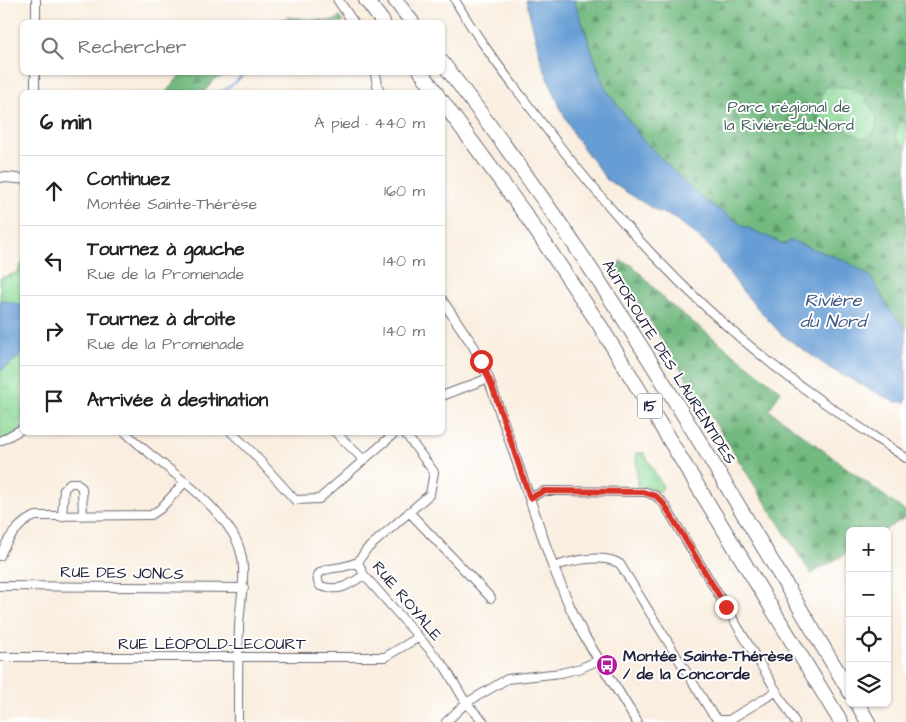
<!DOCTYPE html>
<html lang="fr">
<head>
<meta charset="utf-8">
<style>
	:root { --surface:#fff; --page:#f2f2f2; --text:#222; --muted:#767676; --line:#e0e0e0 }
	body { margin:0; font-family:"Architects Daughter",sans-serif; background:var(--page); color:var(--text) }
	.controls { position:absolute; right:15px; bottom:15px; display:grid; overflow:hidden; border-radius:8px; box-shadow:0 1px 4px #0004 }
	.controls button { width:45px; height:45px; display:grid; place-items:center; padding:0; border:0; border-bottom:1px solid var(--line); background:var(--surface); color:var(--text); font:25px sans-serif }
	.stop { position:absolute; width:15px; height:15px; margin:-11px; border:4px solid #d93025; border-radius:50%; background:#fff }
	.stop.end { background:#d93025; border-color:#fff; box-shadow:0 1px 5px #0008 }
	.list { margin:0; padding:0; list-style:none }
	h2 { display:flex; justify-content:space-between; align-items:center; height:65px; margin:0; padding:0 20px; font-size:21px }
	h2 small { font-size:16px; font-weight:400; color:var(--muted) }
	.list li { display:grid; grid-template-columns:32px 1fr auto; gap:15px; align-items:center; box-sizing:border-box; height:70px; padding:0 20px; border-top:1px solid var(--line) }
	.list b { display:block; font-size:19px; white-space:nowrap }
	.list p { margin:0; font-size:16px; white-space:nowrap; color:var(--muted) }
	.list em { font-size:16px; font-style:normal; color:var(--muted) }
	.icon { flex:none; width:28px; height:28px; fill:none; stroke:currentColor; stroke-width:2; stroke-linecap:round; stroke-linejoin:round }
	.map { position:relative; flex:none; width:906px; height:722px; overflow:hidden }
	.search { position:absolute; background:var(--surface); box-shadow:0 1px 4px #0004; left:20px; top:20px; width:425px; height:55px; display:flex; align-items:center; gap:12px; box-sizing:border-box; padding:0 18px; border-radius:8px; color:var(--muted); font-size:19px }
	.panel { position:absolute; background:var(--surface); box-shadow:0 1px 4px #0004; left:20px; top:90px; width:425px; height:345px; border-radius:8px }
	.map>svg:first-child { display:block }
</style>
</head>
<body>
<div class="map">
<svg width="906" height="722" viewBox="0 0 906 722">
	<defs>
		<pattern id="forest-firs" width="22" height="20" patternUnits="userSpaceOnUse" patternTransform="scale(1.25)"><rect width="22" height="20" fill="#72ba80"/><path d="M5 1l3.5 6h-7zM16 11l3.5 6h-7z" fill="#5d976a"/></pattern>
		<pattern id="wetland-marsh" width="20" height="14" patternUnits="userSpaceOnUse" patternTransform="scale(1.25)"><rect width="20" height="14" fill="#8dda98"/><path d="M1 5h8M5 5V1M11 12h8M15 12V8" fill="none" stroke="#79bb84"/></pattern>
		<pattern id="park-crowns" width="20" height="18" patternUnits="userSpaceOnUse" patternTransform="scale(1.25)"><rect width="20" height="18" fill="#8dda98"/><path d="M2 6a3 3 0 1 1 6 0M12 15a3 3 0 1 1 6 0" fill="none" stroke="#79bb84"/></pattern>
	</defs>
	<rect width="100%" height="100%" fill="#fff"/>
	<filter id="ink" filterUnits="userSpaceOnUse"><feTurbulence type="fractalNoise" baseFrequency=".02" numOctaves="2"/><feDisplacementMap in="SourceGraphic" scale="10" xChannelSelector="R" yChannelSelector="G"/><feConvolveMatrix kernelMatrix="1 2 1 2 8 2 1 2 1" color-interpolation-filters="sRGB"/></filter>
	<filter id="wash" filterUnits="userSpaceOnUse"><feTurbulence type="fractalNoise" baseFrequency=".0096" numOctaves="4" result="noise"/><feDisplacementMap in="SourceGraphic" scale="20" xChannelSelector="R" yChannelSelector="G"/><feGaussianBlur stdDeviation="1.12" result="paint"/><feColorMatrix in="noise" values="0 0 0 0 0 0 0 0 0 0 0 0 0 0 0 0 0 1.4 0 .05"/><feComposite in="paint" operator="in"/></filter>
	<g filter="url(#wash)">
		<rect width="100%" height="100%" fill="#f9eedf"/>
		<!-- forest -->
		<path fill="url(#forest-firs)" stroke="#4a6e5e" d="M574 0H906V328L889 309 870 276 846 261 792 241 784 244 743 226 699 196 643 140 605 88Z
			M289 17 333 21 340 17 343 22H273Z
			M182 73V72L234 73 215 79 204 92H166Z
			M620 261 632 265 667 302 781 391 769 410 906 512V517L883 531H850V551L811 574 617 269Z"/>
		<!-- wetland -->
		<path fill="url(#wetland-marsh)" stroke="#587e6a" d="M826 87C860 86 862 89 877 119L874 133 865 139C849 133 838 123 821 121 813 109 821 99 826 87Z
			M906 121V148L895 137C896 129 898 123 906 121Z"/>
		<!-- park -->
		<path fill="url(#park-crowns)" stroke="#587e6a" d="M22 263V429L0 441V278L17 273Z
			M636 453H644L663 487 660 492 650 488 637 486Z"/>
		<!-- water -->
		<path fill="#669dd4" stroke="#446088" d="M526 0H574L605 88 641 138 699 196 743 226 784 244 792 241 846 261 870 276 889 309 906 328V402H895L831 369 781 334 744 293 709 246 674 217 657 211 607 180 575 137 559 105 542 64Z
			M1 300 22 305V355L0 371V301Z"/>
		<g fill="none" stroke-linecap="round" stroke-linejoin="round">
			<!-- stream -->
			<path stroke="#669dd4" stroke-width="2" d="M221 92 236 82 245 72"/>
		</g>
	</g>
	<g filter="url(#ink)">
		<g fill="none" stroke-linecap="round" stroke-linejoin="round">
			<!-- minor casing -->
			<g stroke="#6d6974" stroke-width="10">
				<path id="minor" d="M455 0C478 40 507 77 535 114 609 212 685 297 782 372 822 403 864 430 906 458
					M36 22V0
					M35 92V72
					M442 396 489 378
					M125 432C160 466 206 491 233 534 251 563 240 595 239 627 238 658 238 690 238 722
					M231 432 252 452 295 500 319 499 396 432
					M335 432 364 460
					M404 432 434 472 430 494 366 550 358 562 364 575 445 667 466 703 484 722
					M0 441 22 429
					M529 498 544 491H557L646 492 656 496 664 504 795 722
					M409 512 491 598
					M62 517 64 489 70 483H77L82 488 83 516
					M0 556C6 540 20 521 36 516L151 515 160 509 185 482
					M358 562C353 564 347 566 342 567 329 569 311 569 320 586 339 592 348 586 364 575
					M553 567C570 561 603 553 620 564L711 712 718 720H729L777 691
					M0 586 244 588
					M0 657H385L419 637
					M446 722 466 703 507 679 561 673 581 668 599 660"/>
			</g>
			<!-- tertiary casing -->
			<g stroke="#6d6974" stroke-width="11">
				<path id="tertiary" d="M338 0 353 22
					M375 72 379 92
					M0 177 22 179
					M442 300 474 347 488 377 552 564 570 607 583 634 637 722"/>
			</g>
			<!-- motorway casing -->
			<g stroke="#6d6974" stroke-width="16">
				<path id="motorway" d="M366 0 383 22
					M395 0 412 22
					M442 62C505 144 565 228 621 315 700 438 774 566 850 692
					M421 72 436 92
					M442 101 525 214 599 324 841 722
					M857 703 868 722"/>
			</g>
			<!-- minor -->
			<use href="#minor" stroke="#fff" stroke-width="8"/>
			<!-- tertiary -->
			<use href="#tertiary" stroke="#fff" stroke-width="9"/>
			<!-- motorway -->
			<use href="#motorway" stroke="#fff" stroke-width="14"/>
		</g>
	</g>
	<g fill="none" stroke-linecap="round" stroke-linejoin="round" filter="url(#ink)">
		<!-- route -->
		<path stroke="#d93025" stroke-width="6" d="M481 361 492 386 530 498 544 491 643 492 656 496 664 504 726 607"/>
	</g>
	<!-- icons -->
	<defs>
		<g id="bus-disc" transform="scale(1.125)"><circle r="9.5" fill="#b5179e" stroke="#fff"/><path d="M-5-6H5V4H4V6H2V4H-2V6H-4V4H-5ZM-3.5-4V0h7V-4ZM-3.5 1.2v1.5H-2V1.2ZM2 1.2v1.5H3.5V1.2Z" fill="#fff"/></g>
	</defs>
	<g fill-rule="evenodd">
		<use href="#bus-disc" x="607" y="665"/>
	</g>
	<g text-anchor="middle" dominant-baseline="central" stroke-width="4" stroke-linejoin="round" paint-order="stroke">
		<!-- shield labels -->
		<rect fill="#fff" stroke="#646476" stroke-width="1" x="637.5" y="393.5" width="25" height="25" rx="4"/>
		<g font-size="15" font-weight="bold" fill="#22223b">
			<text x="650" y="406">15</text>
		</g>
		<!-- park labels -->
		<g font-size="16" fill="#47625c" stroke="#fff">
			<text x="789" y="107">Parc régional de<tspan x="789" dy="18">la Rivière-du-Nord</tspan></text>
		</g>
		<!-- street labels -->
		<g font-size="16" fill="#22223b" stroke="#fff">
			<text transform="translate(669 362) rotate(58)">AUTOROUTE DES LAURENTIDES</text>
			<text transform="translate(122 573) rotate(1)">RUE DES JONCS</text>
			<text transform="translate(407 601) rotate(50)">RUE ROYALE</text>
			<text x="212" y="644">RUE LÉOPOLD-LECOURT</text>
		</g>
		<!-- poi labels -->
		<g font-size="16" font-weight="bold" fill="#22223b" stroke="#fff" text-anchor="start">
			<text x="623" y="656">Montée Sainte-Thérèse<tspan x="623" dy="18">/ de la Concorde</tspan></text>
		</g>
		<!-- water labels -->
		<g font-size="18" font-style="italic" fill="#415980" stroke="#fff">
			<text x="833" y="300">Rivière<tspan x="833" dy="21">du Nord</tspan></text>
		</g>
	</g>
</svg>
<div class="controls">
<button>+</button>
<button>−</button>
<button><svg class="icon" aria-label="locate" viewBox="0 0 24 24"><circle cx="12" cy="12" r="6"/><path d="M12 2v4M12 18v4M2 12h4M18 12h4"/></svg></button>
<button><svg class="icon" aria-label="layers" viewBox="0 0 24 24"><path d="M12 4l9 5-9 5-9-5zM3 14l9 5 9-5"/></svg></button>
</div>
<div class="stop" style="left:481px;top:361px"></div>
<div class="stop end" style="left:726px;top:607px"></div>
<div class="search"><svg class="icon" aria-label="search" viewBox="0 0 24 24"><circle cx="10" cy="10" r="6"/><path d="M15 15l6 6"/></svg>Rechercher</div>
<section class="panel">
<h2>6 min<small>À pied · 440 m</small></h2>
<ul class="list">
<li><svg class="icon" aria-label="ahead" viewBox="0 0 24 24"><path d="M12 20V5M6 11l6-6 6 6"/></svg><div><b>Continuez</b><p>Montée Sainte-Thérèse</p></div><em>160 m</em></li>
<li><svg class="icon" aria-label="left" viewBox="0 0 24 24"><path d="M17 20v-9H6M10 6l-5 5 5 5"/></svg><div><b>Tournez à gauche</b><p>Rue de la Promenade</p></div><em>140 m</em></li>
<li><svg class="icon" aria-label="right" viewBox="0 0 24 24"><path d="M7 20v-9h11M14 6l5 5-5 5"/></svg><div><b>Tournez à droite</b><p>Rue de la Promenade</p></div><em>140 m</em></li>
<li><svg class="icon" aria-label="arrive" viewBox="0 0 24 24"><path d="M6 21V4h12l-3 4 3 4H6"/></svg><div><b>Arrivée à destination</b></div></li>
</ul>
</section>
</div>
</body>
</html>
